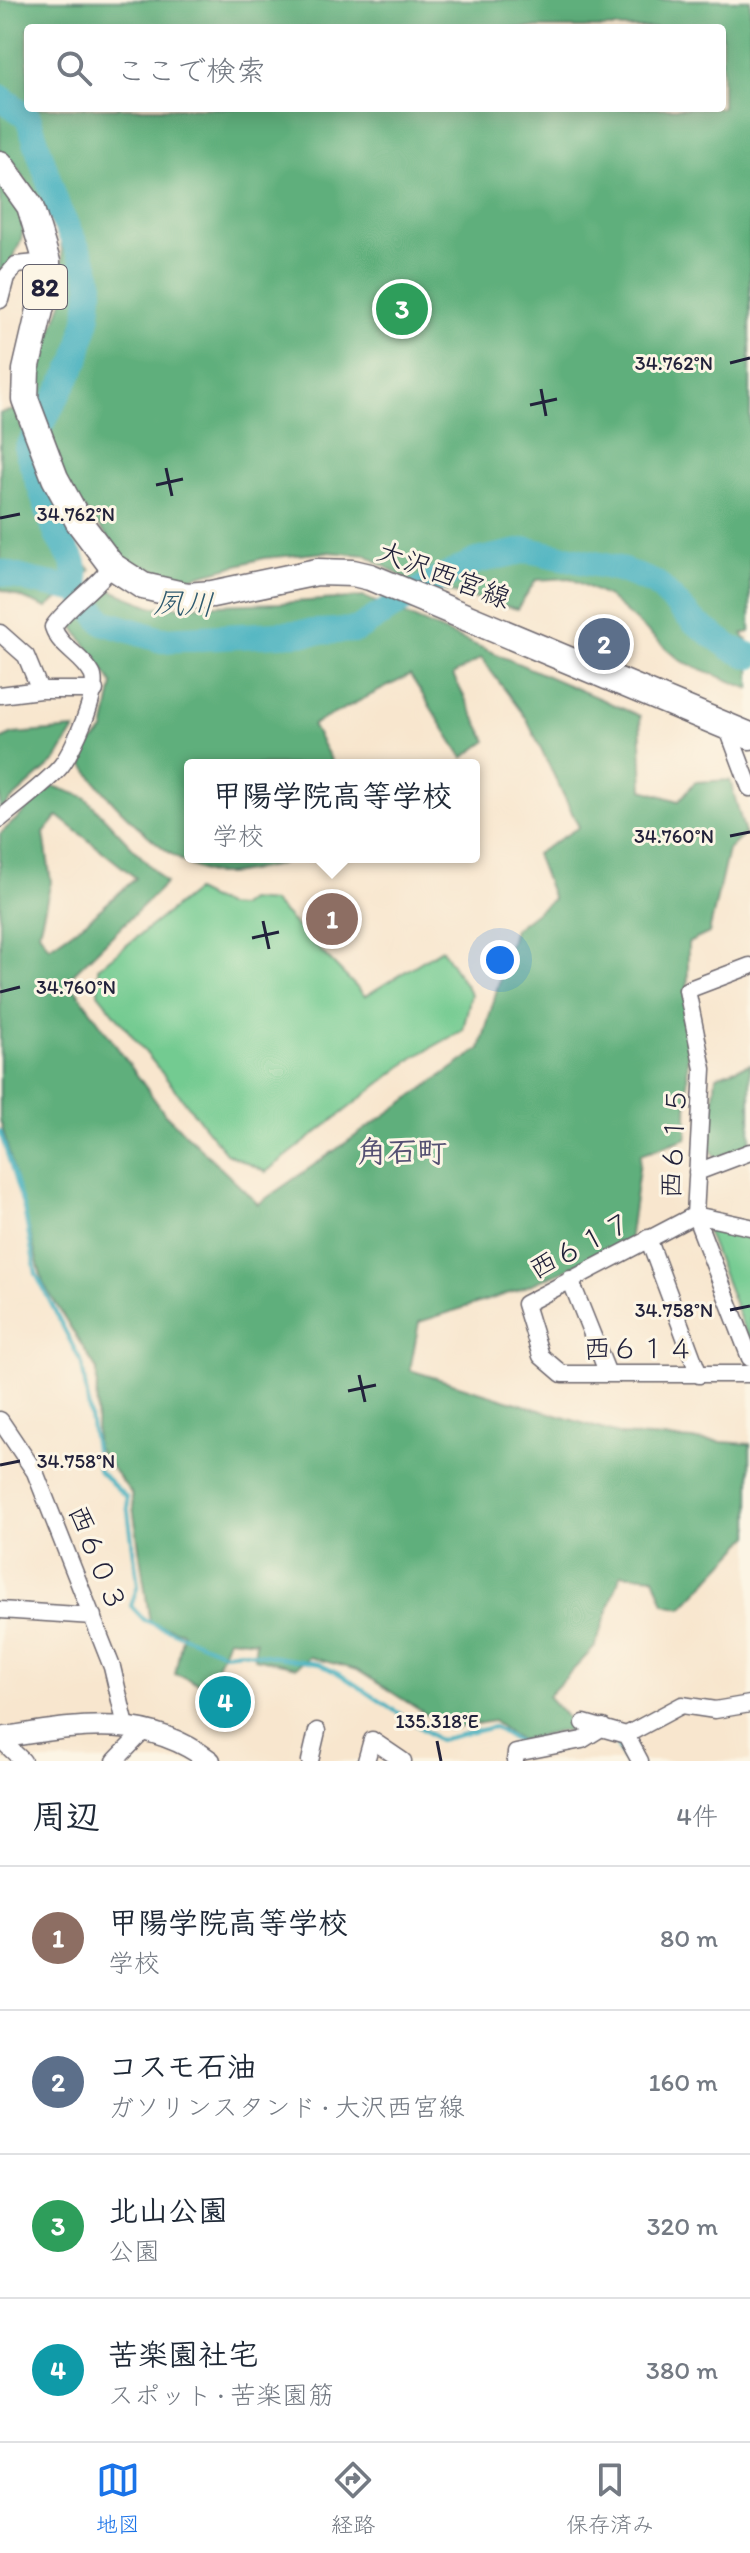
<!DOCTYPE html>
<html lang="ja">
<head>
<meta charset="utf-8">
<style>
	:root { --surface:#fff; --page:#f2f2f3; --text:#1f2937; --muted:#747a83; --line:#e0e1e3; --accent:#1a73e8 }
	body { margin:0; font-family:Itim,"Klee One",sans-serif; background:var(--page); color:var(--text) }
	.you { position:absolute; left:500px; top:960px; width:28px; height:28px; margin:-20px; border:6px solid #fff; border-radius:50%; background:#1a73e8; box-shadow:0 0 0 12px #1a73e833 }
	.badge { display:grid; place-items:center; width:52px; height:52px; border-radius:50%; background:var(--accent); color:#fff; font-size:26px; font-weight:700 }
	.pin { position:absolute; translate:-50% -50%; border:4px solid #fff; box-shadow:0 2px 8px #0006 }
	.popup { position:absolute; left:184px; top:759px; width:296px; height:104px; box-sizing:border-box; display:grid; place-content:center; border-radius:8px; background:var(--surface); filter:drop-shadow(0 2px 6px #0005); font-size:26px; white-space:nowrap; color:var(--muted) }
	.popup b { font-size:30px; color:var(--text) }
	.popup::after { content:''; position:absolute; left:50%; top:100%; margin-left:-16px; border:16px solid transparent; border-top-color:var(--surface) }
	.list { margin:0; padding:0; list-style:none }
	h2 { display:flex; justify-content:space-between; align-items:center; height:104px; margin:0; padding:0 32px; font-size:34px }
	h2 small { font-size:26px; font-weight:400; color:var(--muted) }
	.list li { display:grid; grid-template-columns:52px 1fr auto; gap:24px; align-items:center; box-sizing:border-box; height:144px; padding:0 32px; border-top:2px solid var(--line) }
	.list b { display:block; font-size:30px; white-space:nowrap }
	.list p { margin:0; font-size:26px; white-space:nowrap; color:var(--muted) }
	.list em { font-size:26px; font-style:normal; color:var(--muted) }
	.icon { flex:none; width:44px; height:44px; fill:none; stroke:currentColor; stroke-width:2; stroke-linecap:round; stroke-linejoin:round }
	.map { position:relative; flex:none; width:750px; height:1761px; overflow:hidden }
	.search { position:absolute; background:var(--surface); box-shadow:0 4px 20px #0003; left:24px; right:24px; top:24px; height:88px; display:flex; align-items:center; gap:20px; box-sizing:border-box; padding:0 28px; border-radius:8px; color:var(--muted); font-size:30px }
	.sheet { height:680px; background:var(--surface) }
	nav { display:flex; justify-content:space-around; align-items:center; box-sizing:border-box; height:112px; border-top:2px solid var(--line); background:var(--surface); font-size:22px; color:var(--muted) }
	nav a { display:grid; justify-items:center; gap:4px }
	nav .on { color:var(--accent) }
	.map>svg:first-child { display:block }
</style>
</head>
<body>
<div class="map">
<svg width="750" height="1761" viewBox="0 0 750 1761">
	<rect width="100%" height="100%" fill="#fcf5e5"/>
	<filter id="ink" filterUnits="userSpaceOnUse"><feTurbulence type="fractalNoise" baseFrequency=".0125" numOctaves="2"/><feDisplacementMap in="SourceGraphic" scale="16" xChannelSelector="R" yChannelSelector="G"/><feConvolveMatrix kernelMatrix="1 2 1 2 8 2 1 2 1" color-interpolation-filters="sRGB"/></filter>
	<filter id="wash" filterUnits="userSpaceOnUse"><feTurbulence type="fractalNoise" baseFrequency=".006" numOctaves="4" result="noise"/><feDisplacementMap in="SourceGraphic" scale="32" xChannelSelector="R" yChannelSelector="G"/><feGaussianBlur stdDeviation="1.8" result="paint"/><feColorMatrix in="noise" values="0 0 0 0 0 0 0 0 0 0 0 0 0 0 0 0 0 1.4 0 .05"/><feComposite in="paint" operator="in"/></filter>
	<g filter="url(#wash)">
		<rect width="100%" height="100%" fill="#f8e6ce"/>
		<!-- green -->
		<path fill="#73cb91" stroke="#4a7666" stroke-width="2" d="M195 891 225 906 239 907 248 900 273 902 365 996 442 949 471 994 463 1030 413 1058 266 1172 226 1153 98 993V968Z
			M712 1226 750 1234V1344L707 1233Z"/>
		<!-- forest -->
		<path fill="#5eaf7b" stroke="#40685b" stroke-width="2" fill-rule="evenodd" d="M0 0H750V632L742 634 750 645V689L681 661 608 597 570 578 536 580 517 609 411 582 366 555 328 552 264 558 185 579 128 561 63 484 32 386 65 295 61 240 18 168 0 155ZM28 28H722V108H28Z
			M0 184C35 217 26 242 0 277Z
			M15 410 66 542 91 570 47 608 0 589V413Z
			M108 589 153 607 280 603 364 597 640 716 643 790 679 801 695 782 730 780 745 834 728 850 709 933 688 943 687 1138 641 1154 629 1242 516 1291 419 1322 410 1370 621 1435 750 1444V1536L682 1608 664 1604 654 1577 621 1574 595 1647 548 1696 576 1728 519 1740 493 1721 449 1729 357 1670 310 1657 296 1667 254 1658 256 1641 228 1638 209 1687 175 1674 183 1632 150 1623 131 1493 96 1447 97 1370 43 1283 0 1119V834L53 786 85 797 166 883 68 979 165 1114 258 1204 480 1049 514 929 553 899 536 854 579 827 526 718 481 658 453 675 487 741 463 758 410 675 312 725 334 765H190V857H293C281 866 268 867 253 870 236 873 220 877 204 871 165 859 106 799 84 765L81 754 104 731 113 684 73 626ZM58 816 136 878 88 920 49 947 39 932 51 882 44 833Z
			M75 729 56 760 0 810V740L13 734Z
			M750 1064V1145L716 1158 709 1146 716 1076Z"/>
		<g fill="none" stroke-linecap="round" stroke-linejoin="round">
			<!-- stream -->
			<path stroke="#41afbe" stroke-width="4" d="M0 1131 24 1209 36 1274 82 1364 98 1470 126 1497 138 1585 131 1606 144 1620 224 1653 241 1651 319 1664 341 1675 439 1740 494 1727 519 1743 584 1732
				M600 1737 614 1740 625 1761"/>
			<!-- river -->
			<path stroke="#41afbe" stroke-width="26" d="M0 97 28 117 58 209 86 266 91 284 88 315 77 360 27 450 57 535 74 563 78 590 103 622 162 640 356 630 431 583 476 561 528 550 619 569 657 584 693 621 731 648 750 656
				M0 572 33 581 78 590"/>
		</g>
	</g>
	<g filter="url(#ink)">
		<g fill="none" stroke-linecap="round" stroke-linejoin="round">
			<!-- minor casing -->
			<g stroke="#6d676e" stroke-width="19">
				<path id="minor" d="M0 300 6 277 16 265 47 262
					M0 633 26 656 40 690
					M0 695 40 690H95
					M727 727 750 788
					M0 819C17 804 48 782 61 766 72 752 101 690 92 674 82 655 60 648 53 627 69 604 95 589 112 566
					M750 966 687 990 703 1069 695 1215 750 1358
					M697 1172 750 1152
					M750 1227 695 1215 525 1304 541 1356 562 1374H750
					M648 1238 699 1375
					M570 1279 608 1374
					M0 1420 35 1472 112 1667 126 1726
					M0 1610 93 1616
					M584 1723 626 1735 682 1705 715 1710 750 1704
					M626 1735 640 1761
					M0 1739 23 1761
					M115 1761 138 1737 140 1728
					M310 1761 317 1731
					M366 1761 372 1740 403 1761
					M515 1761 516 1753 582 1740 603 1727"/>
			</g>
			<!-- tertiary casing -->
			<g stroke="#6d676e" stroke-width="23">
				<path id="tertiary" d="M0 1738C76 1726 144 1711 210 1761"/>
			</g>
			<!-- primary casing -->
			<g stroke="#6d676e" stroke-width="29">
				<path id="primary" d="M0 164 30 206 47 262V280L26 370 25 399 55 478 79 522 112 566 143 586 187 596 212 594 317 572 353 573 370 577 750 736"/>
			</g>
			<!-- minor -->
			<use href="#minor" stroke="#fff" stroke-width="16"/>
			<!-- tertiary -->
			<use href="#tertiary" stroke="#fff" stroke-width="20"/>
			<!-- primary -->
			<use href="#primary" stroke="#fff" stroke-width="26"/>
		</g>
	</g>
	<!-- ticks -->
	<path fill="none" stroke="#22223b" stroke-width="3" d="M730 363 750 358M541 389 546 416M530 405 557 399M166 468 172 496M156 485 183 479M0 518 20 514M730 836 750 832M263 921 269 949M252 938 279 932M0 992 20 987M730 1310 750 1306M359 1375 365 1402M348 1391 376 1385M0 1465 20 1461M437 1741 441 1761"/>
	<g text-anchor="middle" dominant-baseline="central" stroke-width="6" stroke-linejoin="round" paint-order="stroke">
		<!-- shield labels -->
		<rect fill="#fcf5e5" stroke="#63616e" stroke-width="2" x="23" y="265" width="44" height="44" rx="6"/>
		<g font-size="26" font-weight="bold" fill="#22223b">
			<text x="45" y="287">82</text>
		</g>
		<!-- street labels -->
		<g font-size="28" fill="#22223b" stroke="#fcf5e5">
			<text transform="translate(444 574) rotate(21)">大沢西宮線</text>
			<text transform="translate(673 1143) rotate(-87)">西６１５</text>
			<text transform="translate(580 1245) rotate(-28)">西６１７</text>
			<text x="639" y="1348">西６１４</text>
			<text transform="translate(98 1558) rotate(68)">西６０３</text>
		</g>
		<!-- water labels -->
		<g font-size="30" font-style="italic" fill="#2e5a6f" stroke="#fcf5e5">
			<text transform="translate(184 603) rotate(3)">夙川</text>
		</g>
		<!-- neighbourhood labels -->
		<g font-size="30" font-weight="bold" fill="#545072" stroke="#fcf5e5">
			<text x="402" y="1151">角石町</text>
		</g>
	</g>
	<g font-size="20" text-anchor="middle" fill="#22223b" stroke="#fcf5e5" stroke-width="6" stroke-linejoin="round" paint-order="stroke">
		<text x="674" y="370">34.762°N</text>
		<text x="76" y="521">34.762°N</text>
		<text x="674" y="843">34.760°N</text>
		<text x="76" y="994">34.760°N</text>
		<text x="674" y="1317">34.758°N</text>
		<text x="76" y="1468">34.758°N</text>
		<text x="437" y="1728">135.318°E</text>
	</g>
</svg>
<div class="you"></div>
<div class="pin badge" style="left:332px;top:919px;background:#8d6e63">1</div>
<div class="popup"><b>甲陽学院高等学校</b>学校</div>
<div class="pin badge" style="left:604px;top:644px;background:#5c6f8a">2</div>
<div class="pin badge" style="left:402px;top:309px;background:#2e9e5b">3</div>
<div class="pin badge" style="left:225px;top:1702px;background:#0f9aa8">4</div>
<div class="search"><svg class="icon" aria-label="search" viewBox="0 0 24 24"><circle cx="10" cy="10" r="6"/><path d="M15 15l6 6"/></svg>ここで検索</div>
</div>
<section class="sheet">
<h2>周辺<small>4件</small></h2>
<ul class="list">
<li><span class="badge" style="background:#8d6e63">1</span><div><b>甲陽学院高等学校</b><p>学校</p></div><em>80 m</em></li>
<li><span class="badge" style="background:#5c6f8a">2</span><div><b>コスモ石油</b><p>ガソリンスタンド · 大沢西宮線</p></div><em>160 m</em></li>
<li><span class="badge" style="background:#2e9e5b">3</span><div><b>北山公園</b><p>公園</p></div><em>320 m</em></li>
<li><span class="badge" style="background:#0f9aa8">4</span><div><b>苦楽園社宅</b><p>スポット · 苦楽園筋</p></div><em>380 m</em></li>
</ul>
</section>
<nav>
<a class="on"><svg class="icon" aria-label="map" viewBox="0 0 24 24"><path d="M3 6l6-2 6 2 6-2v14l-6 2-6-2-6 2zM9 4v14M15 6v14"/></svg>地図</a>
<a><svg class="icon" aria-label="directions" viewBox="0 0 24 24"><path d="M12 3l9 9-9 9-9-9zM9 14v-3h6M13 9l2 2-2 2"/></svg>経路</a>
<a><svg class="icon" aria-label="saved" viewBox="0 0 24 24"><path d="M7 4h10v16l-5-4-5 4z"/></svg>保存済み</a>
</nav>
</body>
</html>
